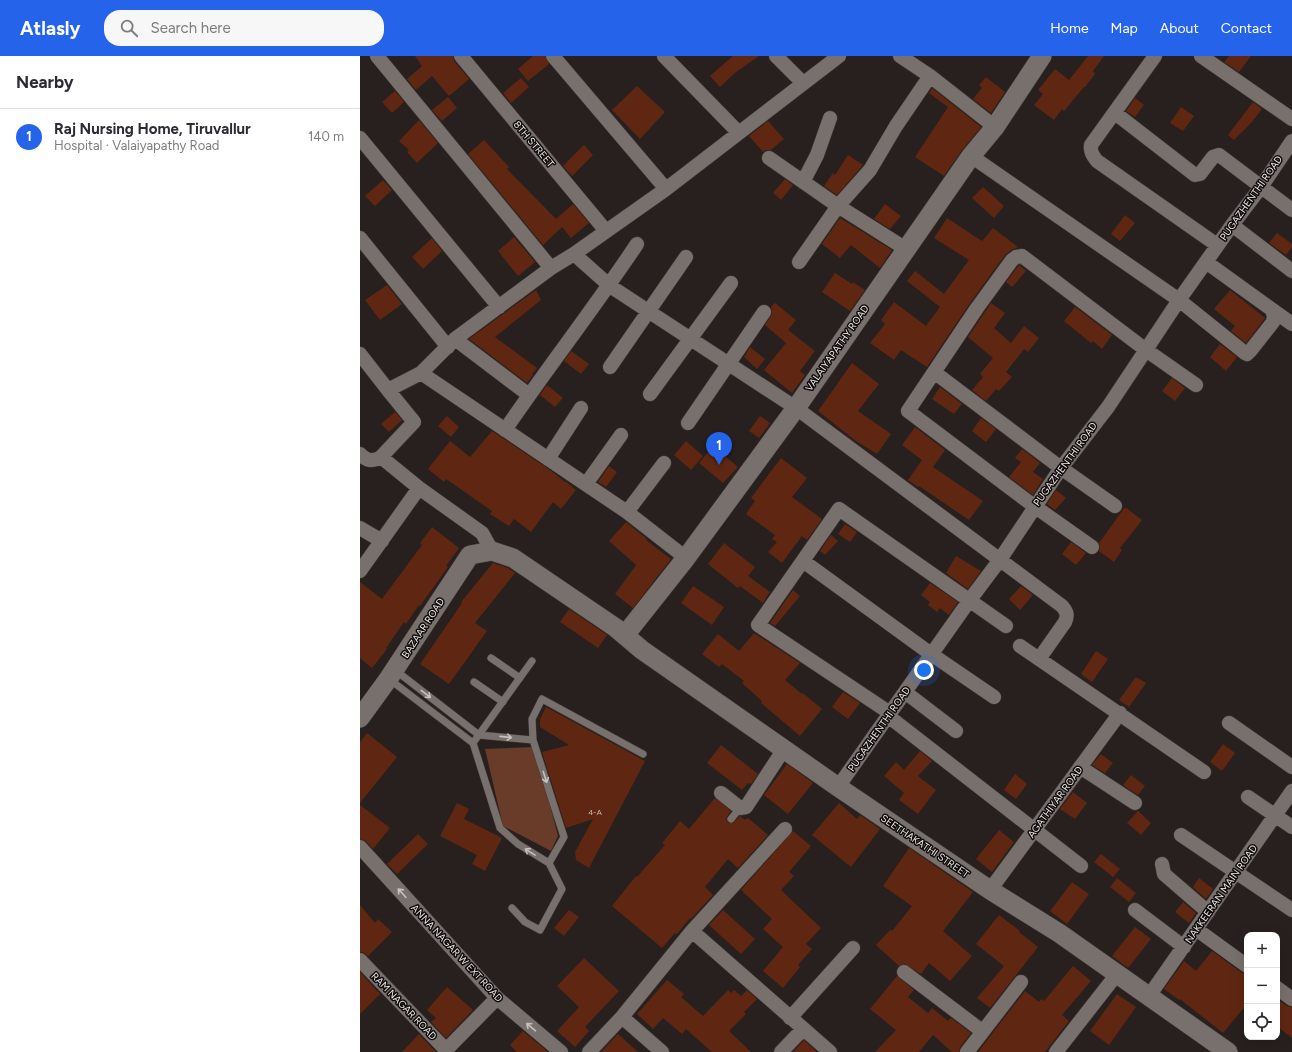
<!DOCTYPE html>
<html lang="en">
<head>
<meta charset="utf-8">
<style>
	:root { --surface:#fff; --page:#f7f7f7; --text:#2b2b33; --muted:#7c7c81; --line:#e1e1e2; --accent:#2563eb }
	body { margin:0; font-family:Figtree,sans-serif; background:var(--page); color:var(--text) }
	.controls { position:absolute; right:12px; bottom:12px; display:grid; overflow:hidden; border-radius:8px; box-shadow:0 4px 16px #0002 }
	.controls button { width:36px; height:36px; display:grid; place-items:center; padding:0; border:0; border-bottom:1px solid var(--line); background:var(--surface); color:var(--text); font:20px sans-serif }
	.you { position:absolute; left:564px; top:614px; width:14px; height:14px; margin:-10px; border:3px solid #fff; border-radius:50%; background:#1a73e8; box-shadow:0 0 0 6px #1a73e833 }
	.badge { display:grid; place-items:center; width:26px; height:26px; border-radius:50%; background:var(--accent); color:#fff; font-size:13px; font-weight:700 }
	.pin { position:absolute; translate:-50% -33px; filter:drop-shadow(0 1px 2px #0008) }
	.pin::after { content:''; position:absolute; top:21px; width:14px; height:12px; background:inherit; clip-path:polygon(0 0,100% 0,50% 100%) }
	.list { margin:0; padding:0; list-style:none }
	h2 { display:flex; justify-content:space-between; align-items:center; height:52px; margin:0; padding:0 16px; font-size:17px }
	h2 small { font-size:13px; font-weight:400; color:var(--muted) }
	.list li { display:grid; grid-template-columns:26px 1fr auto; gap:12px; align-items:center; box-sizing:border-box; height:56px; padding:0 16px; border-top:1px solid var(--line) }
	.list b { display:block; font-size:15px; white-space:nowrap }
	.list p { margin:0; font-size:13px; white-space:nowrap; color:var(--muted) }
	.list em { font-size:13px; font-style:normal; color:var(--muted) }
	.icon { flex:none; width:22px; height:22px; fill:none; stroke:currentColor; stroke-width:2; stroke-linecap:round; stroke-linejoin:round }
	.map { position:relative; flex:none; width:932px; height:996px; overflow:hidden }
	header { display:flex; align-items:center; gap:24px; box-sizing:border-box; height:56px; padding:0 20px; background:var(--accent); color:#fff }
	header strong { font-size:19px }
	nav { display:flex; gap:22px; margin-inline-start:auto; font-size:14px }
	.search { width:280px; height:36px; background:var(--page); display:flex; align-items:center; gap:10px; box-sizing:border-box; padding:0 14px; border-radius:16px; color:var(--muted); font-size:15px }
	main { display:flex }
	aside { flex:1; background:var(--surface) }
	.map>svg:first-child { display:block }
</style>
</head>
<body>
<header>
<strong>Atlasly</strong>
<div class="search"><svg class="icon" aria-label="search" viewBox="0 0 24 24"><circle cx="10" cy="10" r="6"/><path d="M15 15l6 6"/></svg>Search here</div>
<nav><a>Home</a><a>Map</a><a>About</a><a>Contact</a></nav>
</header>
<main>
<aside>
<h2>Nearby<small></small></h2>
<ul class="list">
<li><span class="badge">1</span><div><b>Raj Nursing Home, Tiruvallur</b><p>Hospital · Valaiyapathy Road</p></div><em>140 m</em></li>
</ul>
</aside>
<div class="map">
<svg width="932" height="996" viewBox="0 0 932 996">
	<rect width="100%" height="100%" fill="#27201e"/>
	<!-- green -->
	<path fill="#693b29" d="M175 691 198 780 191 795 143 770 125 693Z"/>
	<!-- building -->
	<path fill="#5f2711" d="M55 0H93L94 5 109 23 89 40 72 20 56 34 47 23 62 10Z
		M173 0H185L189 8 168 25 158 13Z
		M373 0H399L376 16 360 31 350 20Z
		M728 0H744L733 15 735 18 725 31H724L704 55 702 53 694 64 674 49 683 38 678 34 695 13 709 24Z
		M869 0H891L879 16 864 6Z
		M626 21 645 36 631 57 613 43 622 32 619 29Z
		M161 22 169 31 151 47 143 37Z
		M277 30 305 56 280 83 252 54Z
		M572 32 621 71 602 94 584 120 555 101 588 51 569 37Z
		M35 35 44 46 32 57 22 46Z
		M88 41 97 52 82 65 72 54Z
		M775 42 784 49 775 61 766 55Z
		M893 46 902 53 891 67 874 84 868 79Z
		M821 51 834 60 823 75 810 67Z
		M59 64 78 87 57 107 47 96 49 94 39 85Z
		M408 65 424 83 411 94H406L403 96 389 80Z
		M124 84 149 111 147 113 196 163 213 148 229 167 211 182 202 171 183 189 108 98Z
		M224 89 233 99 212 120 203 110Z
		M488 99 503 109 477 139 464 130 473 117 475 119Z
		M425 123 433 129 421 144 413 137Z
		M23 124 32 134 15 150 5 140Z
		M623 131 644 150 634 162 612 142Z
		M525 148 541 160 530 173 514 163Z
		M765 159 775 167 760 185 751 178Z
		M480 162 532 194 520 212 491 189 480 202 462 188Z
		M587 162 622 185 633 172 658 191 651 194 645 199 610 247 567 311 541 294 534 304 510 287 525 268 521 264 534 246 566 270 580 251 547 225 555 215 584 238 609 204 574 182Z
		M917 177 932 188V191L926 199 909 187Z
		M154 181 175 206 158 220 138 195Z
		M72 182 82 195 63 213 52 201Z
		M659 209 666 215 652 231 646 226Z
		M475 217 492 228 493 226 505 234 490 255 462 236Z
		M27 229 42 248 20 264 5 244Z
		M176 234 181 244 135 281 177 312 172 318 173 319 167 327 109 283Z
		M870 234 905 262 886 287 871 275 875 270 854 253Z
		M415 247 436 264 428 274 455 295 440 315 445 319 432 337 404 314 426 287 405 269 411 260 412 256 411 251Z
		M631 247 645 257 634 272 651 287 664 270 679 282 668 296 664 293 646 316 652 321 639 335 636 333 626 345 612 334 623 321 620 318 633 302 608 281Z
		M715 251 752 279 742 293 733 285 731 287 704 265Z
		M860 288 877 301 866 315 850 301Z
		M390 291 405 303 397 313 384 301Z
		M211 295 229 308 221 318 204 305Z
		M492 307 519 328 498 355 531 378 517 398 496 385 458 355Z
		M812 322 825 332 815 345 802 335Z
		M187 329 203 342 195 351 180 339Z
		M580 331 602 348 594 358 572 343Z
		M35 356 42 364 29 376 21 368Z
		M87 360 99 371 91 381 78 370Z
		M400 360 410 367 399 382 389 375Z
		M621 362 636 373 626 386 612 375Z
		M555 371 585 394 573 411 623 445 609 464 559 430 558 431 548 424 562 404 542 389Z
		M132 375 190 414 205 426V425L216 434 201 453 193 446 171 476 154 463 149 470 130 458 132 455 86 423 84 426 68 413 90 385 110 401Z
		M326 385 343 400 331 414 314 399Z
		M353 390 378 411 363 427 339 407Z
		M662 393 680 407 673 416 683 423 673 439 649 421 661 406 655 402Z
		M421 402 447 422 432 441 462 463 447 484 442 480 422 507 408 496 417 486 412 483 415 479 386 458 395 445 391 442Z
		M249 410 257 416 246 431 238 426Z
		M696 434 706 442 695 454 687 448Z
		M765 451 782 464 760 492 762 494 754 506 739 495 740 491 739 487Z
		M266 466 287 483 286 484 311 503 273 552 255 538 276 509 249 485Z
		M485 468 497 476 490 486 478 478Z
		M72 471 99 492 86 510 88 511 60 550 59 549 46 568 44 566 26 592 27 593 12 612 0 602V526L22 543 62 489 60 487Z
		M471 479 478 485 465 499 460 495Z
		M711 486 726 497 716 509 702 498Z
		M364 487 395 511 388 520 410 536 403 547 380 530 378 532 348 508Z
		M596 500 621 515 608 533 586 517Z
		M133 507 148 512 155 517 115 567 127 575 89 628 60 608 102 547 101 546Z
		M570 527 598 546 589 559 580 552 577 556 568 549 570 546 561 539Z
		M333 530 364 551 352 569 321 547Z
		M661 530 673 539 660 554 649 543Z
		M433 534 440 540 415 570 410 567Z
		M209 553 247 579 238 592 200 566Z
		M394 577 440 607 425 624 442 638 443 637 462 653 440 680 401 647 402 645 382 627 384 625 362 608 359 611 342 598 358 578 379 595Z
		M736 595 748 603 732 626 721 618Z
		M776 621 786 627 769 651 759 644Z
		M483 636 500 647 488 663 472 651Z
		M186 651 285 705 229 812 216 804 215 796 233 763 206 772 182 696 209 689 180 671V663Z
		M7 677 37 701 0 747V686Z
		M863 688 875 697 862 715 850 706Z
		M361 689 398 718 391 728 388 727 382 734 347 707Z
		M560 695 572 705 558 720 576 734 558 758 539 744 544 737 524 720 536 706 544 714Z
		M741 698 753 707 745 717 732 709Z
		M427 708 453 727 428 758 404 739Z
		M655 718 667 728 656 743 644 734Z
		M771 719 785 730 778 739 763 729Z
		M713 736 727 747 715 763 700 753Z
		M355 742 371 755 366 762 368 767H373L380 760 385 764 388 762 408 779 378 812 368 803 345 831 353 839 331 863 330 862 317 878 315 877 302 892 252 850 276 820 277 821 305 789 302 787 320 765 329 773Z
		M97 747 109 753 104 763 142 782 125 815 112 808 117 799 80 780Z
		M479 747 497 763 500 759 520 773 491 811 452 779Z
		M0 749 30 772 13 793 6 785 0 783Z
		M778 755 791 767 781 779 767 767Z
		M639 774 654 786 632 816 616 803Z
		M433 775 451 790 429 816 434 820 421 834 461 872 446 888 452 893 438 909 440 911 423 932 403 915 423 891 403 873 412 863 381 834Z
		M58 778 68 788 37 818 27 808Z
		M549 792 613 836 583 875 612 900 590 925 569 907 561 918 545 908 539 910 516 889 530 874 532 875 552 850 523 830Z
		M741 798 760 813 753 821 734 806Z
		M757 822 776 837 769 846 750 831Z
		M839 822 853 833 846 843 833 831Z
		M712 826 729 838 707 868 690 855Z
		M823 846 836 857 829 867 815 856Z
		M0 849 15 867 18 863 32 876 8 900 3 896H0Z
		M209 854 219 861 204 880 194 872Z
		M363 854 395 883 381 898 349 869Z
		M639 859 660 875 659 876 678 891 630 952 617 942 644 910 616 888Z
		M775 871 791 883 768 912 752 900Z
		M852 895 882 917 887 918V948L863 977 820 943 819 944 804 933 824 905 836 915Z
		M224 902 259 935 225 971 229 975 215 991 197 975 219 951 197 930Z
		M713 910 731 925 702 959 709 965 685 996H618L665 935 679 946 681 943 684 945Z
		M0 916 20 938 0 958Z
		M537 920 554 934 548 941 568 957 572 952 588 965 591 962 611 977 600 991 599 996H592L573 979 559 996H515L536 974 510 953Z
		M307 924 324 938 321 941 343 960 368 934 371 937 374 934 381 940 387 934 397 943 384 956 386 958 369 975 391 996H352L326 973 322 978 303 962 293 973 277 958Z
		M87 931 113 954 86 982 71 966 76 962 67 954Z
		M757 938 776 951 749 989 730 975Z
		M917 943 927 950 932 951V982L917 970Z
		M163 975 188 996H157L150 989Z
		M59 978 76 996H42Z
		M258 978 278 996H241Z
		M444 984 457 996H433Z"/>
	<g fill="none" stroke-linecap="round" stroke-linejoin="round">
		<!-- lane casing -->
		<g stroke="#413c3a" stroke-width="8">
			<path id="lane" d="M131 602 160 622
				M35 614 119 679 173 684
				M29 623 113 687 140 772 158 788 189 807 204 781 173 684 172 663 182 643 283 698
				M114 626 143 646
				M113 687 172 605
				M371 763 380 752
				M152 852 165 866 180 874 202 833 189 807"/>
		</g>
		<!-- street casing -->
		<g stroke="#413c3a" stroke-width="15">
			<path id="street" d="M17 0 191 212
				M101 0 246 175
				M193 0 306 133
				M304 0 379 77
				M416 0 443 27
				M540 0 570 20 635 71
				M795 0 731 89C730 96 733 100 737 105L857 189
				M841 0 932 63
				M755 57 835 119 840 118 853 101 859 99 932 154
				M0 82 139 251
				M611 100 819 244 885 297 887 298 891 294 913 266 914 260 912 254
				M409 102 478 150 546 193
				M443 126 457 99 470 62
				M872 169 932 215
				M0 182 88 291
				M214 198 250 230 436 352 702 550C707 556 708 559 705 566L679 603
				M439 206 478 150 510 114 536 70 570 20
				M846 206 932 268
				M95 283 169 339
				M0 298 28 334
				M250 311 326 201
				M574 316 701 412 755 450
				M61 317 267 456 326 502
				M290 338 371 227
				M328 367 404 256
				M145 374C188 311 235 251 277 188
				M0 398C7 405 12 406 21 401L59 432 122 477 132 495
				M21 401 54 366 28 334 61 317 95 283 191 212 214 198 306 133 479 0
				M188 403 221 352
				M226 428 261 379
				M267 456 304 407
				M0 472 22 485
				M732 491 674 450 548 355 617 252 652 204 656 201 662 200 786 294 836 329
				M443 505 571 598 634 641
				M0 515 59 432
				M660 590 844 716
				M545 636 596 675
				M530 657 398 569 479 453 646 570
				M528 660 721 810
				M869 667 932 711
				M720 711 775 747
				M478 731 609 545 639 505 701 412 748 351 819 244 872 169 901 131 932 85
				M361 737 380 752 386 751 424 693
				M888 741 932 771
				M821 779 932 854
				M0 791 137 942 201 996
				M802 808 804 818 848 856
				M630 834 760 657
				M775 854 824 891
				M836 873 887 910
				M332 875 470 996
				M0 904 88 996
				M544 916 622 975
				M917 932 932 943
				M789 940 932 735
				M262 961 302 996
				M430 962 493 892
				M86 994 137 942
				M229 996 262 961 332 875 425 773
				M421 996 443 973
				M607 996 661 926
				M696 996 757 918"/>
		</g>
		<!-- secondary casing -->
		<g stroke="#413c3a" stroke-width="20">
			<path id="secondary" d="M265 579 326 502 436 352 611 100 635 71 682 0
				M0 662 29 622 110 499 132 495 153 502 256 572 282 594 478 731 630 834 699 877 868 996"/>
		</g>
		<!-- lane -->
		<use href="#lane" stroke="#78706d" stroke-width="7"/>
		<!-- street -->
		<use href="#street" stroke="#78706d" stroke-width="14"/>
		<!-- secondary -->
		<use href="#secondary" stroke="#78706d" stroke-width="19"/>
	</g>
	<!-- one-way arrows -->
	<defs><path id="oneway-shaft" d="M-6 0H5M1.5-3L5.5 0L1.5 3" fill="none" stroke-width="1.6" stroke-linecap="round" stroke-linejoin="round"/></defs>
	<g stroke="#c6c0be">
		<use href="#oneway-shaft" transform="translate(66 638) rotate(38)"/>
		<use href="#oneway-shaft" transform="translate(146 681) rotate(6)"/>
		<use href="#oneway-shaft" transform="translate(185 721) rotate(72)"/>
		<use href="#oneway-shaft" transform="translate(170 796) rotate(-148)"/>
		<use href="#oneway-shaft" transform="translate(42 837) rotate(-132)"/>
		<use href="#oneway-shaft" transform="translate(171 971) rotate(-140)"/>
	</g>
	<g text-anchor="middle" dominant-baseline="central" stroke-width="3" stroke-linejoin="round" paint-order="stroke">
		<!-- number labels -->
		<g font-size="8" fill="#ccbab3">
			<text x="235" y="756">4-A</text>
		</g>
		<!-- street labels -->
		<g font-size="10" fill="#f0ebe9" stroke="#0e0b0a">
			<text transform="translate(174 88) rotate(50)">8TH STREET</text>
			<text transform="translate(891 142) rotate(-55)">PUGAZHENTHI ROAD</text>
			<text transform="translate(477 292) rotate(-55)">VALAIYAPATHY ROAD</text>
			<text transform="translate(705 408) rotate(-54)">PUGAZHENTHI ROAD</text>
			<text transform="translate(63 572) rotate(-57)">BAZAAR ROAD</text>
			<text transform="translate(519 673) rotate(-55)">PUGAZHENTHI ROAD</text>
			<text transform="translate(695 746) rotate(-54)">AGATHIYAR ROAD</text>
			<text transform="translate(565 790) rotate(34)">SEETHAKATHI STREET</text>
			<text transform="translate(861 838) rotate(-55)">NAKKEERAN MAIN ROAD</text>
			<text transform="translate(97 897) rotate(47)">ANNA NAGAR W EXT ROAD</text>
			<text transform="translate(44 950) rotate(46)">RAM NAGAR ROAD</text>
		</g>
	</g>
</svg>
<div class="controls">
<button>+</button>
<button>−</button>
<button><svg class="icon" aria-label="locate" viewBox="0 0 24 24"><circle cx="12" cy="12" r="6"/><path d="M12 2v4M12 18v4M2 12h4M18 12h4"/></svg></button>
</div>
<div class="you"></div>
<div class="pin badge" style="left:359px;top:409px">1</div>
</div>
</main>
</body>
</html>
